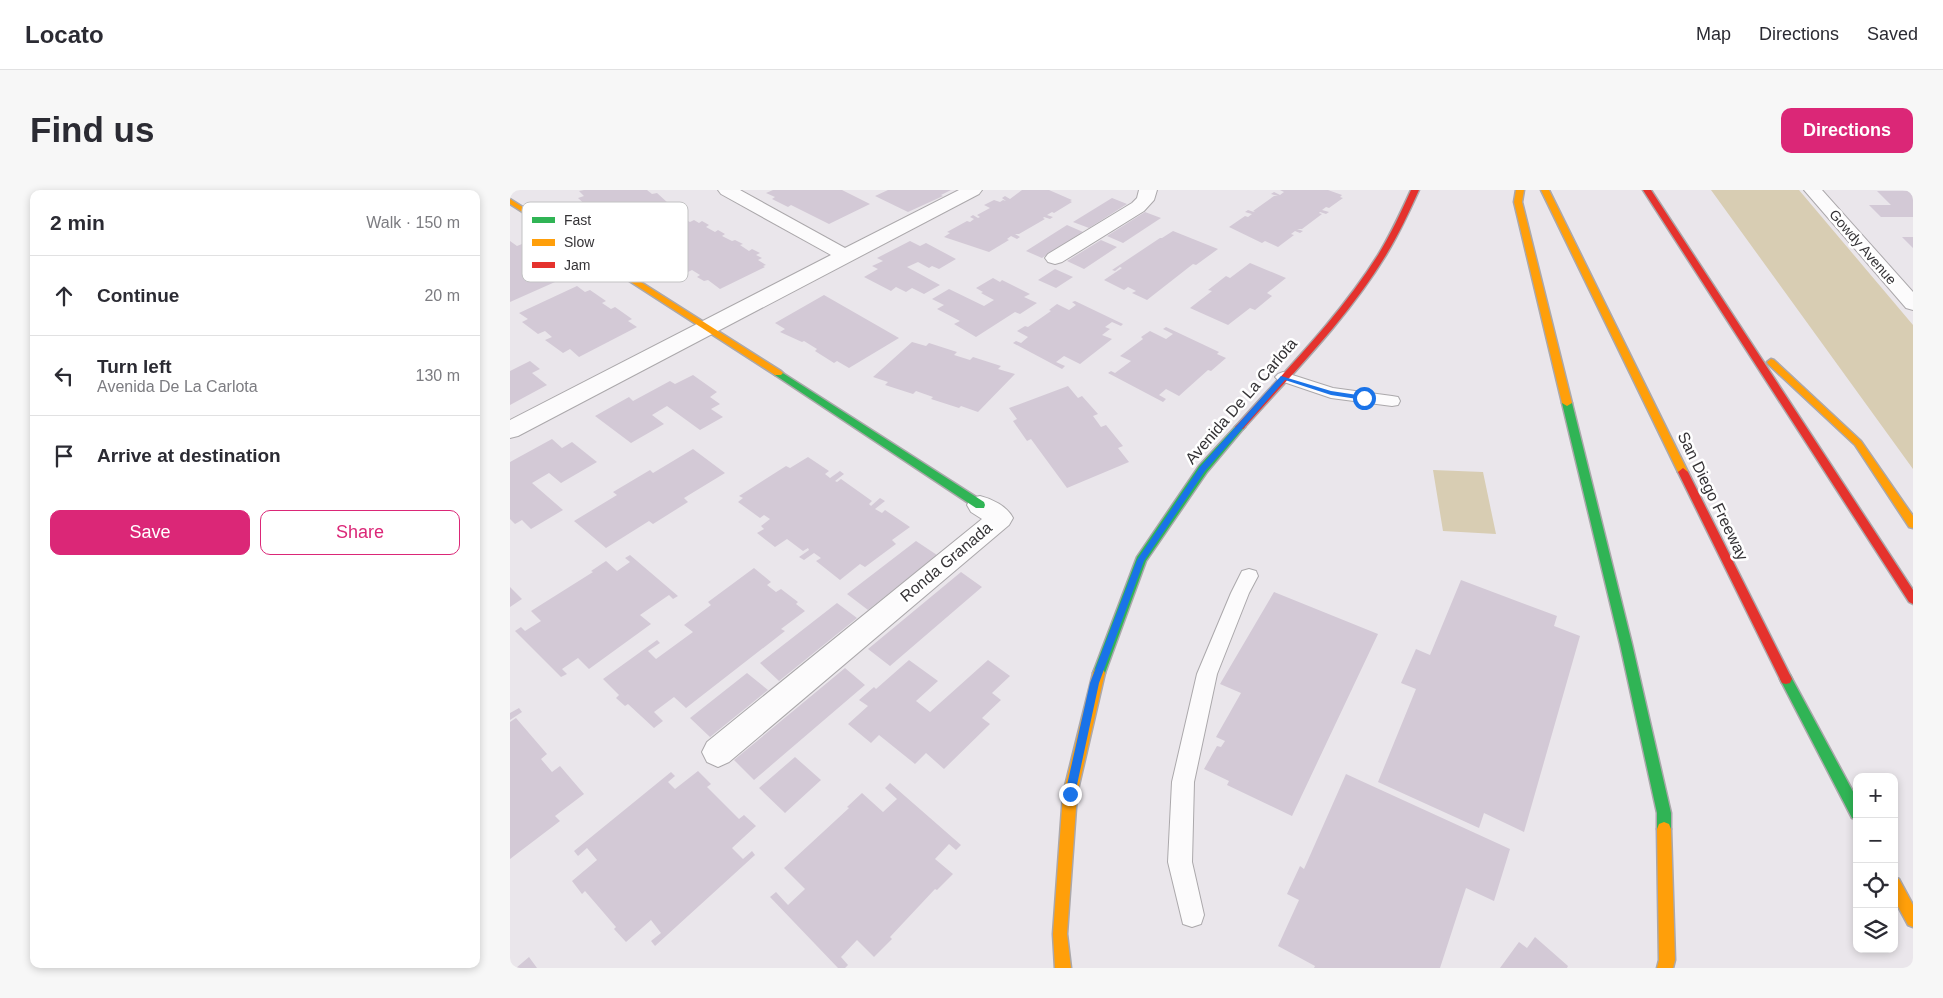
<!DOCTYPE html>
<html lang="en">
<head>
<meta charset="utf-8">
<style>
	:root { --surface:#fff; --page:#f7f7f7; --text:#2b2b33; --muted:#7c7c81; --line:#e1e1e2; --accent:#db2777 }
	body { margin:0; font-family:Helvetica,sans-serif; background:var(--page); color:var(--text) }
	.controls { position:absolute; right:15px; bottom:15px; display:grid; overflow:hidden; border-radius:10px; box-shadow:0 2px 8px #0003 }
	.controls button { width:45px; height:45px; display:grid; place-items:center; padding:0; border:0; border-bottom:1px solid var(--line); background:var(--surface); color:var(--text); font:25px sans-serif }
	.stop { position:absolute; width:15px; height:15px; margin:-11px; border:4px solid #1a73e8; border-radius:50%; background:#fff }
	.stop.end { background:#1a73e8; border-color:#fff; box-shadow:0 1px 5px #0008 }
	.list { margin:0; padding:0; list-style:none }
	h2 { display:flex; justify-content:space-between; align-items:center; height:65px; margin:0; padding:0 20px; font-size:21px }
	h2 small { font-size:16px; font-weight:400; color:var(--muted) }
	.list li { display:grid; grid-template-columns:32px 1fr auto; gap:15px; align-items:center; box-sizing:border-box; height:80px; padding:0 20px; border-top:1px solid var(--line) }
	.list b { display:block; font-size:19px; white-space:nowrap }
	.list p { margin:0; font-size:16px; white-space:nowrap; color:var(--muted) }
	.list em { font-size:16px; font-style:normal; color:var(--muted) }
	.actions { display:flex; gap:10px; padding:15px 20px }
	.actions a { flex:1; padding:11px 0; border:1px solid var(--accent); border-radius:10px; text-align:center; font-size:18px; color:var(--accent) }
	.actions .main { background:var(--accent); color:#fff }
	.icon { flex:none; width:28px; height:28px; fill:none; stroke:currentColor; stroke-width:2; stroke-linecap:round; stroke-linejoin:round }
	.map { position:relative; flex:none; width:1403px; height:778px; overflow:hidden; border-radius:10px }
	header { display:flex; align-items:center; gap:30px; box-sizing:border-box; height:70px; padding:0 25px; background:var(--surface); border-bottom:1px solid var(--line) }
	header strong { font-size:24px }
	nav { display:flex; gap:28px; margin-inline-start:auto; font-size:18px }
	.intro { display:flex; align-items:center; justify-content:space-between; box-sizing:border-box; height:120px; padding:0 30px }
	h1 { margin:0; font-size:35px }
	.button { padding:12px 22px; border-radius:10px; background:var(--accent); color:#fff; font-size:18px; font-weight:700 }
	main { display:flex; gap:30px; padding:0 30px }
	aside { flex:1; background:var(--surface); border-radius:10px; box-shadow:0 2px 8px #0003 }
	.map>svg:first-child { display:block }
</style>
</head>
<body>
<header>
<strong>Locato</strong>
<nav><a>Map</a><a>Directions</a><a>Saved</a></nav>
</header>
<div class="intro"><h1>Find us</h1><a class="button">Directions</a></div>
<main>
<aside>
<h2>2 min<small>Walk · 150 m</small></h2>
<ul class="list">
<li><svg class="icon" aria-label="ahead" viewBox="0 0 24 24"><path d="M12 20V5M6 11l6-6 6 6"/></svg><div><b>Continue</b></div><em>20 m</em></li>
<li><svg class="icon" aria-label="left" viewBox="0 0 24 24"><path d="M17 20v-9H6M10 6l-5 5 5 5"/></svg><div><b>Turn left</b><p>Avenida De La Carlota</p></div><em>130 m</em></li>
<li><svg class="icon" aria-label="arrive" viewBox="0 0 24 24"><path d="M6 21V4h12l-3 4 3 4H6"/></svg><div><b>Arrive at destination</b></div></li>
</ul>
<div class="actions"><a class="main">Save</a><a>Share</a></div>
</aside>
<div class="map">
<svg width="1403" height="778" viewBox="0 0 1403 778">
	<rect width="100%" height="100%" fill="#eae6eb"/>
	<!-- green -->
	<path fill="#d8cdb3" d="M1201 0H1289L1403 135V279Z
		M923 280 973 282 986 344 933 341Z"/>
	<!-- building -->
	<path fill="#d3c9d6" d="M74 0H137L142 4 147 3 158 13 153 14 160 21 109 39 103 33 97 36 86 25 92 23 86 17 80 19 68 8 74 6 69 1Z
		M263 0H332L360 14 319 34 281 15 278 17 262 9 265 7 256 3Z
		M378 0H441L431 5 433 6 398 22 365 6Z
		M512 0H539L562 10 560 11 562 12 544 23 542 22 537 25 543 27 540 29 534 27 533 28 535 29 509 44H505L510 47 507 49 501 46 497 49 499 50 479 62 434 47 440 43 437 42 457 31 460 32 464 29 460 27 463 25 468 28 470 27 467 25 480 18 474 15 484 10 490 12 493 10 496 11 492 8 495 6 500 9Z
		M770 0H818L832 5 830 7 833 8 819 18 816 17 812 20 819 22 816 24 810 22 809 23 812 24 792 39H787L793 41 790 43 785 41 781 44 784 45 768 57 755 51 752 53 719 37 735 26 738 27 742 24 735 22 738 20 744 22H745L743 21 764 6H768L761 4 764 2 770 5 774 2Z
		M1367 1H1399L1403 6V27H1371L1359 15H1381Z
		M602 8 617 14 579 38 563 32Z
		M635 22 651 28 613 53 597 46Z
		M168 28H172L180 32 184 30 189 33 192 31 199 35 196 37 205 42 208 40 215 44 212 46 222 51 225 50 233 54 230 55 239 61 242 59 250 63 246 65 252 68 248 70 256 75 253 76 255 77 210 99 198 90 194 91 187 87 190 85 182 80 178 82 170 77 173 75 163 69 159 71 151 66 155 64 137 57 141 56 128 48Z
		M557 35 573 42 532 68 516 61Z
		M663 41 708 59 686 75 683 74 637 110 622 103 626 101 618 97 614 100 594 90 612 78 610 77 605 81 602 80 650 48H652Z
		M1392 47H1403V58Z
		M591 50 607 57 574 79 557 71Z
		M0 51 7 56 12 54 26 64 22 66 30 72 35 70 51 80 46 82 54 88 0 112Z
		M400 51 410 56 416 53 446 69 429 79 422 76 419 78 408 72 397 77 430 95 414 104 402 98 396 102 386 97 381 101 354 87 368 79 362 76 373 71 367 68Z
		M740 73 776 88 757 103 762 106 745 120 740 118 718 135 680 118 702 101 698 100 716 86 720 88Z
		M545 79 563 87 546 98 528 90Z
		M483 88 490 92 492 90 520 104 514 107 527 113 510 124 505 122 466 147 444 134 450 131 427 119 434 115 422 109 439 99 474 116 484 110 471 103 473 102 466 98Z
		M67 96 75 102 80 100 96 111 92 113 101 119 105 117 122 129 118 131 127 137 69 167 60 159 53 163 35 150 42 147 35 141 28 144 12 132 18 129 9 123Z
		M314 105 389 148 339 178 327 171 324 173 305 161 307 159 294 151 292 152 270 142 275 139 265 133Z
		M565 111 613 134 611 136 602 132 595 137 600 139 592 145 602 149 570 174 554 166 546 172 555 176 552 179 503 153 506 151 511 153 518 147 507 141 515 136 518 137 541 121 539 120 547 114 559 120 566 115 562 112Z
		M656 137 709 162 707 164 716 168 701 181 698 180 669 206 656 199 649 205 656 209 653 212 598 183 601 181 605 183 621 171 610 166 633 149 631 147 640 141 656 149 663 144 653 139Z
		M402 152 416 156 419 153 447 162 444 165 460 170 463 167 491 176 488 179 505 184 468 222 451 216 449 218 421 209 423 207 406 201 403 204 375 195 378 192 363 187Z
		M20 171 30 179 22 183 37 195 0 215V181Z
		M183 185 207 202 200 207 210 214 201 219 213 227 190 240 157 216 142 225 154 234 121 253 85 226 119 207 123 211 160 191 165 194Z
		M558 196 568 208 572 206 588 224 583 226 591 237 596 235 613 256 608 258 619 272 557 298 521 249 517 251 503 231 507 229 499 218Z
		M42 249 52 258 62 252 87 272 51 293 39 283 22 293 53 320 21 339 12 330 5 334 0 329V272Z
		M183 259 215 283 174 308 178 312 143 334 139 331 96 358 64 331 107 305 103 302 140 280 143 283Z
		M298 267 319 281 315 284 320 288 330 281 334 284 325 291 327 292 331 289 362 311 359 314 361 316 370 308 375 311 365 319 372 323 375 320 400 337 382 350 386 354 355 377 350 374 330 390 306 371 311 368 304 363 294 370 289 367 299 360 298 358 293 361 277 349 265 357 247 343 254 339 251 336 260 329 254 325 250 328 228 312 233 308 229 306 276 276 280 278Z
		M406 351 427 365 358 420 337 404Z
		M120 365 168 406 163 409 159 405 130 425 141 434 79 479 68 468 52 479 57 484 51 487 5 441 11 437 15 441 31 431 21 421 83 382 81 381 96 371 107 381 120 372 115 368Z
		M244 378 261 392 257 395 266 402 271 399 288 412 286 414 295 421 271 439 275 441 176 518 164 507 144 522 153 531 144 538 118 514 115 516 106 508 109 505 93 489 147 450 150 453 138 461 146 469 183 442 174 435 201 415 198 412Z
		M451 382 472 397 380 476 358 459Z
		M951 390 1047 426 1044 436 1070 446 1014 642 974 623 969 638 868 592 906 499 891 493 906 459 920 465Z
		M0 397 12 409 0 417Z
		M764 402 868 444 782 626 717 595 719 591 694 579 707 556 711 557 715 551 706 547 731 503 710 494Z
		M327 413 347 428 269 491 250 473Z
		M399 470 428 491 406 511 420 522 478 470 500 486 482 503 491 510 472 528 480 534 434 579 416 563 405 574 369 545 361 553 338 534 358 516 349 510 364 497 366 499Z
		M335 478 355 495 244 590 224 570Z
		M237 483 258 500 200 547 180 528Z
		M9 518 12 522 0 530V523Z
		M6 528 37 564 31 569 42 582 50 576 74 604 45 626 50 631 0 669V532Z
		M285 567 311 590 275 623 249 598Z
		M188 581 201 594 197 597 229 629 234 625 246 636 222 658 233 669 242 661 245 665 145 756 141 751 151 743 141 730 116 752 104 739 106 737 75 701 72 704 62 691 87 670 77 658 68 666 64 661 161 582 165 586 158 592 165 599Z
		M836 584 1000 659 984 711 956 698 930 778H804L805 776 768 756 789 710 777 704 790 676 794 679Z
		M380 593 451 655 446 660 439 654 425 669 443 684 427 700 425 699 380 747 382 749 364 767 347 750 331 767 338 775 335 778H328L260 707 266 702 278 715 295 699 274 678 339 618 337 617 352 603 373 622 387 609 375 598Z
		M1025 747 1058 776 1057 778H990L1009 752 1017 758Z
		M19 767 27 778H6Z"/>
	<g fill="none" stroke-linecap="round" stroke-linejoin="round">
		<!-- lane casing -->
		<g stroke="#aba8ab" stroke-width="2">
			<path id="lane" d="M773 182 823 198 882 206 888 207 890 211 888 215 882 216 821 208 768 190 765 187 768 184Z
				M739 379 746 381 748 386 739 403 707 484 684 592 682 672 694 725 691 734 682 737 673 734 658 672 662 592 687 484 721 403 732 381Z"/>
		</g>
		<!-- street casing -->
		<g stroke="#aba8ab" stroke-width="2">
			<path id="street" d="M208 0H230L335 58 449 0H472L469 4 8 246 0 248V230L321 65 211 4Z
				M629 0H647L644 10 634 21 552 72 545 74 538 72 535 68 538 64 622 13 627 8Z
				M1294 0H1312L1403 102V120L1396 118Z
				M470 306C482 309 497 316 503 328L499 335 219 572 208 577 197 572 192 562 197 552 472 329 461 322 457 315 461 308Z"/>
		</g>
		<!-- fast casing -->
		<g stroke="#aba8ab" stroke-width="3">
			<path id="fast" d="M268 180 474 312 475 315 474 318H466L265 185 263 183Z
				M1057 210 1062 213 1122 454 1161 623V639L1159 644 1154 646 1149 644 1147 639V623L1110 454 1052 213Z
				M730 234 735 237 733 239 697 282 636 371 595 483 593 487 589 488 585 487 583 483 627 367 689 276 727 235Z
				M1276 484 1280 485 1347 609V629L1342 628 1272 493 1270 489 1272 485Z"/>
		</g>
		<!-- slow casing -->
		<g stroke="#aba8ab" stroke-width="3">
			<path id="slow" d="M1006 0H1014L1012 12 1062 213 1057 216 1052 213 1004 12Z
				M1031 0H1039L1178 282 1177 285 1173 286 1168 282Z
				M0 9 271 181 273 183 271 185H265L0 14Z
				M1261 169 1264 170 1351 251 1403 326V338L1399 337 1345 255 1258 174 1257 172Z
				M589 478 593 479 595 483 567 604 557 744 561 778H545L543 744 553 604 583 483 585 479Z
				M1154 632 1159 634 1161 639 1165 770 1163 778H1147L1149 770 1147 639 1149 634Z
				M1384 687 1389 689 1403 715V737L1398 735 1384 709Z"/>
		</g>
		<!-- jam casing -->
		<g stroke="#aba8ab" stroke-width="3">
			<path id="jam" d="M901 0H909C899 22 889 44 876 65 837 129 783 183 733 239H727L725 237 727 235C776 180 829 127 868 65 881 44 891 22 901 0Z
				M1133 0H1141L1403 400V414L1399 412Z
				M1173 278 1178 282 1280 485 1282 489 1280 493 1276 494 1272 493 1168 282Z"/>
		</g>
		<!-- lane -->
		<use href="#lane" fill="#fcfbfc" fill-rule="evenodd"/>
		<!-- street -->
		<use href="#street" fill="#fcfbfc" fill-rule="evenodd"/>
		<!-- fast -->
		<use href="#fast" fill="#30b455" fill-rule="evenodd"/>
		<!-- slow -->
		<use href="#slow" fill="#ff9f0a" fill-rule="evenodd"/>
		<!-- jam -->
		<use href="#jam" fill="#e5322d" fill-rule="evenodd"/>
	</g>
	<!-- route -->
	<path fill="#1a73e8" d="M771 186 821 201 854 206 858 208 854 210 821 205 775 190 695 281 634 371 589 493 565 604 563 607H556L555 604 580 493 627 370 690 277Z"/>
	<g text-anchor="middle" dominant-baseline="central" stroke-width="5" stroke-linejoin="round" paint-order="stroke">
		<!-- far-street labels -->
		<g font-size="14" fill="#353336" stroke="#fff">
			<text transform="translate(1353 57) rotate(49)">Gowdy Avenue</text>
		</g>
		<!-- street labels -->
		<g font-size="16" fill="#353336" stroke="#fff">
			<text transform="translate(731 211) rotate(-49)">Avenida De La Carlota</text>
			<text transform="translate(1203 306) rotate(64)">San Diego Freeway</text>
			<text transform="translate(436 372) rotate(-40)">Ronda Granada</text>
		</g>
	</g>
	<!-- legend -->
	<rect x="12" y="12" width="166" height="80" rx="8" fill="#fff" stroke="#c2c2c3" stroke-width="1"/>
	<rect x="22" y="27" width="23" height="6" fill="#30b455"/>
	<rect x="22" y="49" width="23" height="7" fill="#ff9f0a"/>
	<rect x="22" y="72" width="23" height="6" fill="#e5322d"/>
	<g font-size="14" fill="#353336">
		<text x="54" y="35">Fast</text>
		<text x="54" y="57">Slow</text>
		<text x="54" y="80">Jam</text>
	</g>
</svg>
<div class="controls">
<button>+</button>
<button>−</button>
<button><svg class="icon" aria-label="locate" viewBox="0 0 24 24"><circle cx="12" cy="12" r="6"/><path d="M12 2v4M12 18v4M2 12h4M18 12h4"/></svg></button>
<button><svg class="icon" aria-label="layers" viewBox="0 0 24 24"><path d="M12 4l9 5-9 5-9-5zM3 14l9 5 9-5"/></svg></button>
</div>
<div class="stop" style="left:854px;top:208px"></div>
<div class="stop end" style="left:560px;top:604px"></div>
</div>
</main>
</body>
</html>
